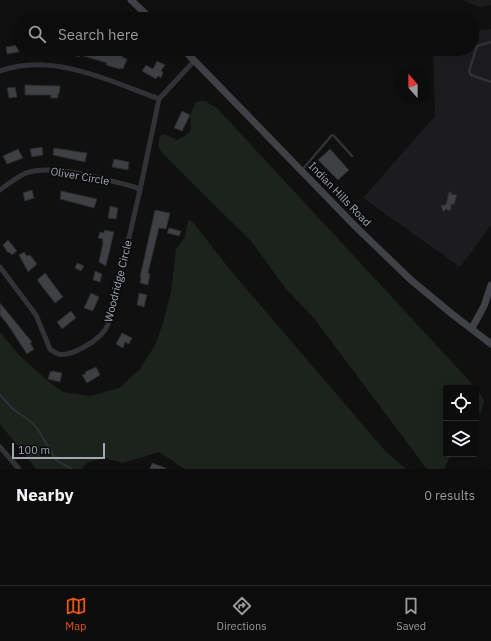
<!DOCTYPE html>
<html lang="en">
<head>
<meta charset="utf-8">
<style>
	:root { --surface:#0c0c0d; --page:#1a1a1b; --text:#f1f3f6; --muted:#9a9b9d; --line:#2c2c2e; --accent:#ea580c }
	body { margin:0; font-family:"IBM Plex Sans",sans-serif; background:var(--page); color:var(--text) }
	.controls { position:absolute; right:12px; bottom:12px; display:grid; overflow:hidden; border-radius:4px; box-shadow:0 4px 16px #0002 }
	.controls button { width:36px; height:36px; display:grid; place-items:center; padding:0; border:0; border-bottom:1px solid var(--line); background:var(--surface); color:var(--text); font:20px sans-serif }
	.compass { position:absolute; left:395px; top:68px; width:36px; height:36px; border-radius:50%; background:var(--surface); box-shadow:0 4px 16px #0002; rotate:339deg }
	.scale { position:absolute; left:12px; bottom:10px; width:93px; box-sizing:border-box; padding-left:4px; border:2px solid #a2a7b1; border-top:0; font-size:11px; line-height:14px; white-space:nowrap; color:#a2a7b1; -webkit-text-stroke:3px #0b0b0c; paint-order:stroke }
	.list { margin:0; padding:0; list-style:none }
	h2 { display:flex; justify-content:space-between; align-items:center; height:52px; margin:0; padding:0 16px; font-size:17px }
	h2 small { font-size:13px; font-weight:400; color:var(--muted) }
	.icon { flex:none; width:22px; height:22px; fill:none; stroke:currentColor; stroke-width:2; stroke-linecap:round; stroke-linejoin:round }
	.map { position:relative; flex:none; width:491px; height:469px; overflow:hidden }
	.search { position:absolute; background:var(--surface); box-shadow:0 4px 16px #0002; left:12px; right:12px; top:12px; height:44px; display:flex; align-items:center; gap:10px; box-sizing:border-box; padding:0 14px; border-radius:22px; color:var(--muted); font-size:15px }
	.sheet { height:116px; background:var(--surface) }
	nav { display:flex; justify-content:space-around; align-items:center; box-sizing:border-box; height:56px; border-top:1px solid var(--line); background:var(--surface); font-size:11px; color:var(--muted) }
	nav a { display:grid; justify-items:center; gap:2px }
	nav .on { color:var(--accent) }
	.map>svg:first-child { display:block }
</style>
</head>
<body>
<div class="map">
<svg width="491" height="469" viewBox="0 0 491 469">
	<rect width="100%" height="100%" fill="#101011"/>
	<!-- built -->
	<path fill="#1c1c1e" d="M463 0H491V5L479 7Z
		M491 29V225L460 267 363 198 435 116 433 49H472V31Z"/>
	<!-- green -->
	<path fill="#1c231d" d="M205 101 217 108 476 388H446V454H451L444 469H427L313 317 286 289 251 241 162 153 158 145 160 136 164 134 177 140 185 136 191 130 190 115 196 102Z
		M188 220 192 221 231 271 386 452 406 469H185L159 452 123 463 105 458 88 462 81 469H36L0 424V332L19 355 47 380 63 392 91 396 119 388 140 369 155 345 162 326 171 292 176 249 185 237Z
		M476 388 484 400 482 410 476 418Z"/>
	<g fill="none" stroke-linecap="round" stroke-linejoin="round">
		<!-- stream -->
		<path stroke="#2a3339" stroke-width="2" d="M0 395 13 409 30 421 37 428 56 460 72 469"/>
	</g>
	<!-- building -->
	<path fill="#3f4044" stroke="#2a2a2d" d="M18 45 19 52 7 54 6 47Z
		M63 49H88L110 55 111 51 116 53 117 50 124 52 122 57 127 59 123 69 120 68V69L106 65 107 63 80 55 79 57 73 55 74 53 63 51Z
		M157 61 165 65 161 71 163 72 161 78 158 76 156 79 142 71 146 65 153 69Z
		M25 85 60 86 59 94H58V98H51V95H25Z
		M15 87 17 97 9 98 7 88Z
		M182 111 190 115 182 131 174 128Z
		M42 147 43 155 32 157 30 149Z
		M54 148 87 153 85 162 53 155Z
		M18 149 23 158 7 164 3 156Z
		M330 149 349 170 338 180 318 160Z
		M114 159 129 162 128 170 112 167Z
		M32 190 34 198 25 201 23 193Z
		M61 191 97 199 94 208 60 199Z
		M449 192H451V194L457 195 454 205 451 204V209L449 211 446 209 443 212 441 206 446 204Z
		M110 206 118 208 116 219 108 218Z
		M155 210 170 213 166 229 159 228 150 265 148 273 150 274 148 285 140 283 141 277H140Z
		M169 228 181 231 179 236 167 233Z
		M105 230 114 232 106 266 99 262 103 242H102L103 239 98 238 100 232 104 233Z
		M8 240 17 251 12 255 9 252 8 253 3 245Z
		M24 252 27 256 30 255 37 264 28 272 19 255Z
		M77 263 84 266 81 271 75 268Z
		M95 271 102 274 100 282 93 280Z
		M45 273 63 297 55 303 37 280Z
		M91 293 99 297 93 311 84 308Z
		M139 293 147 295 144 307 137 305Z
		M0 303 32 342 30 343 34 349 27 354 8 325 0 315Z
		M71 311 76 318 62 329 57 322Z
		M122 333 132 338 129 344 125 342 123 348 116 344Z
		M96 367 100 375 87 383 82 375 86 374 85 372Z
		M53 371 62 373 60 382 48 379 50 372Z
		M152 463 166 468V469H150Z"/>
	<g fill="none" stroke-linecap="round" stroke-linejoin="round">
		<!-- lane -->
		<path stroke="#313236" stroke-width="2.5" d="M491 42 477 46 469 71 471 75 491 82
			M302 170 332 135 334 136 352 156"/>
		<!-- street -->
		<path stroke="#313236" stroke-width="5" d="M0 71C53 52 110 81 159 99
			M0 190C8 184 17 177 26 173 55 163 106 180 135 187L140 190
			M0 267 36 315 50 349C53 351 55 353 58 354 72 357 97 341 105 330 108 326 109 320 111 316L140 190 159 99 195 60
			M0 447 19 469"/>
		<!-- secondary -->
		<path stroke="#3f4146" stroke-width="7" d="M131 0 151 19
			M183 49 357 228 411 280 452 314 491 344
			M472 328 484 306 491 285"/>
	</g>
	<g text-anchor="middle" dominant-baseline="central" stroke-width="4" stroke-linejoin="round" paint-order="stroke">
		<!-- street labels -->
		<g font-size="11" fill="#a2a7b1" stroke="#0b0b0c">
			<text transform="translate(80 176) rotate(10)">Oliver Circle</text>
			<text transform="translate(340 194) rotate(46)">Indian Hills Road</text>
			<text transform="translate(118 281) rotate(-76)">Woodridge Circle</text>
		</g>
	</g>
</svg>
<div class="controls">
<button><svg class="icon" aria-label="locate" viewBox="0 0 24 24"><circle cx="12" cy="12" r="6"/><path d="M12 2v4M12 18v4M2 12h4M18 12h4"/></svg></button>
<button><svg class="icon" aria-label="layers" viewBox="0 0 24 24"><path d="M12 4l9 5-9 5-9-5zM3 14l9 5 9-5"/></svg></button>
</div>
<svg class="compass" viewBox="-18 -18 36 36"><path d="M0-13l5 13h-10z" fill="#e53935"/><path d="M0 13l5-13h-10z" fill="#9a9b9d"/></svg>
<div class="scale">100 m</div>
<div class="search"><svg class="icon" aria-label="search" viewBox="0 0 24 24"><circle cx="10" cy="10" r="6"/><path d="M15 15l6 6"/></svg>Search here</div>
</div>
<section class="sheet">
<h2>Nearby<small>0 results</small></h2>
<ul class="list">
</ul>
</section>
<nav>
<a class="on"><svg class="icon" aria-label="map" viewBox="0 0 24 24"><path d="M3 6l6-2 6 2 6-2v14l-6 2-6-2-6 2zM9 4v14M15 6v14"/></svg>Map</a>
<a><svg class="icon" aria-label="directions" viewBox="0 0 24 24"><path d="M12 3l9 9-9 9-9-9zM9 14v-3h6M13 9l2 2-2 2"/></svg>Directions</a>
<a><svg class="icon" aria-label="saved" viewBox="0 0 24 24"><path d="M7 4h10v16l-5-4-5 4z"/></svg>Saved</a>
</nav>
</body>
</html>
